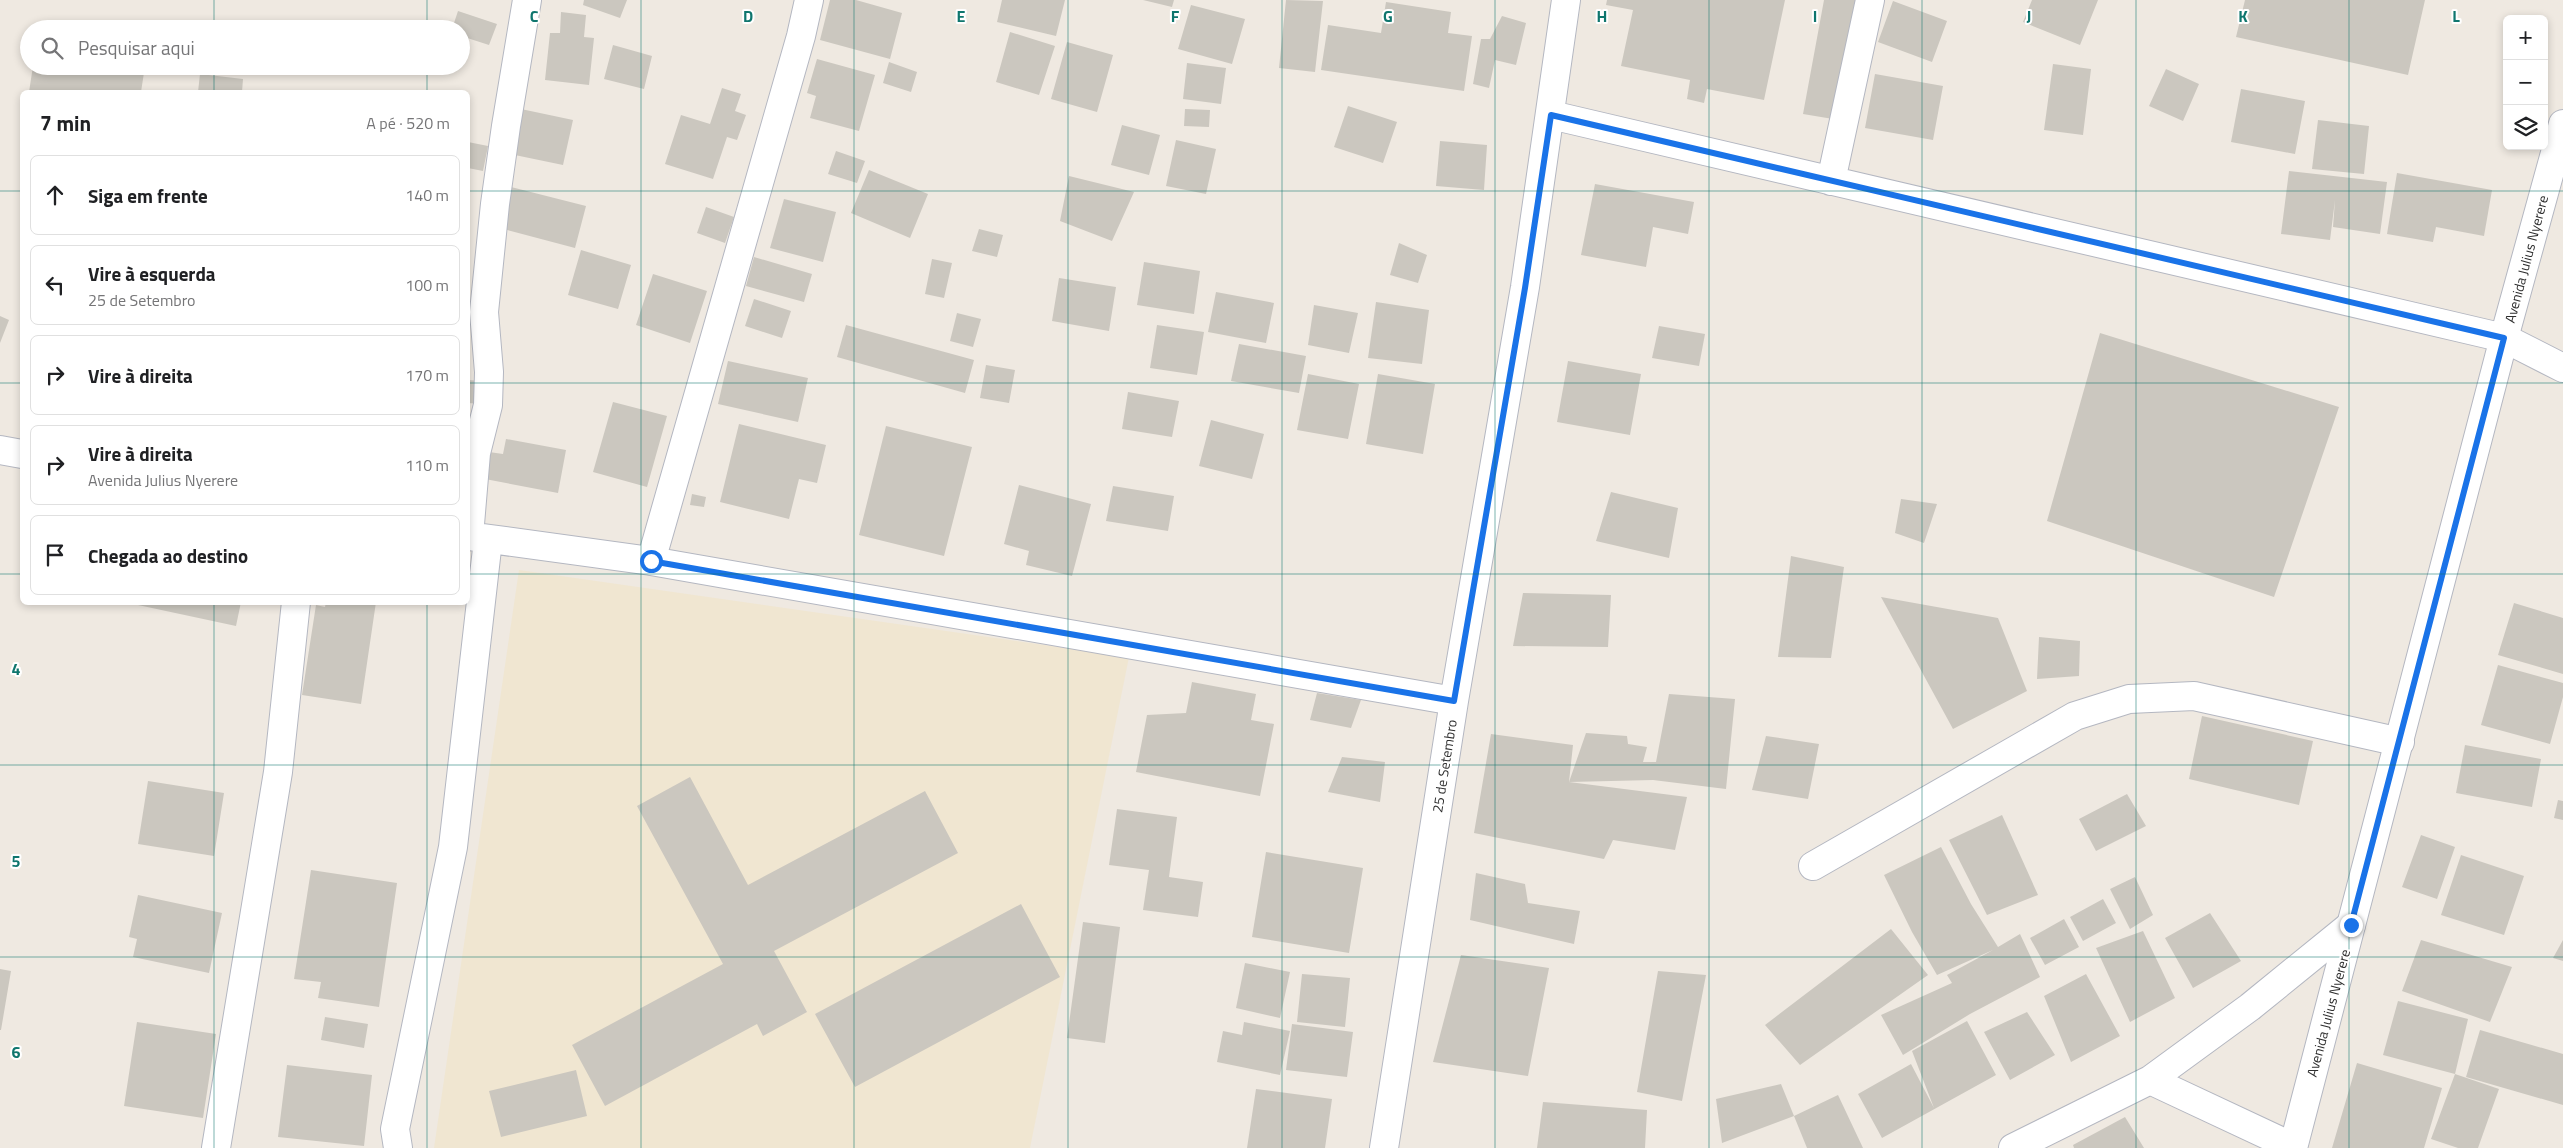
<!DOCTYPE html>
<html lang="pt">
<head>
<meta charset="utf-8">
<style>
	:root { --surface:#fff; --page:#f6f6f6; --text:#202124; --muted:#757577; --line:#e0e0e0 }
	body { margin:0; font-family:"Titillium Web",sans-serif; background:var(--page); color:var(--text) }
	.controls { position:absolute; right:15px; top:15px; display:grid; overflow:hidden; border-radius:8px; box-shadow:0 2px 8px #0003 }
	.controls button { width:45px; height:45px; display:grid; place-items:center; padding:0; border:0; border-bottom:1px solid var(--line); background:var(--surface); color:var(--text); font:25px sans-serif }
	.stop { position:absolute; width:15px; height:15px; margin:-11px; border:4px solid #1a73e8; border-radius:50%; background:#fff }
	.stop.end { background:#1a73e8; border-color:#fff; box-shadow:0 1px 5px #0008 }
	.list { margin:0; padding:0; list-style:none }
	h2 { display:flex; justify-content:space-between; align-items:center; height:65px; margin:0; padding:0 20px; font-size:21px }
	h2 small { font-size:16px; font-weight:400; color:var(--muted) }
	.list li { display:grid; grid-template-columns:32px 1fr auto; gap:15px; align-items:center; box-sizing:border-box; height:80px; margin:0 10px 10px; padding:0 10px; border:1px solid var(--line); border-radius:8px }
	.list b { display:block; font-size:19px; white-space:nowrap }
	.list p { margin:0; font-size:16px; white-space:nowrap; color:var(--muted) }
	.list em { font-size:16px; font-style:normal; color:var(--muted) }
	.icon { flex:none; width:28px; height:28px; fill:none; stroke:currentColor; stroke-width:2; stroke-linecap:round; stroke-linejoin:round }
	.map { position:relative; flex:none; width:2563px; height:1148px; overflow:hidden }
	.search { position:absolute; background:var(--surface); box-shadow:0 2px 8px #0003; left:20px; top:20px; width:450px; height:55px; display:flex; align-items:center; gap:12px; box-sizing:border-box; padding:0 18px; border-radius:28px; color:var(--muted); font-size:19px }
	.panel { position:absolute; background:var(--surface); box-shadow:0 2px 8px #0003; left:20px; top:90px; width:450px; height:515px; border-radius:8px }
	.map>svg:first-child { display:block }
</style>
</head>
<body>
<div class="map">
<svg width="2563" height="1148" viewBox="0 0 2563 1148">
	<rect width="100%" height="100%" fill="#efe9e1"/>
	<!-- education -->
	<path fill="#f0e6d1" d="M519 570 1129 657 1030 1148H434Z"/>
	<!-- building -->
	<path fill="#cbc7bf" d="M584 0H627L620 18 583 5Z
		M830 0H856L902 13 890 59 820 40Z
		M1002 0H1065L1056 36 997 22Z
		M1143 0H1174L1172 7Z
		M1286 0 1323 1 1315 72 1279 68Z
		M1607 0H1785L1764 100 1707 89 1704 103 1687 99 1690 80 1621 66 1633 10 1606 5Z
		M1824 0H1860L1839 120 1803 114Z
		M2032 0H2098L2080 45 2023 22Z
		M2245 0H2425L2408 75 2236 37Z
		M1893 1 1947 21 1932 62 1878 42Z
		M1386 2 1451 12 1448 33 1472 36 1464 91 1321 70 1328 25 1381 33Z
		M1191 5 1245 19 1232 64 1178 49Z
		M458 11 497 24 489 45 461 36V29H452Z
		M561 12 586 15 584 37 594 38 589 85 545 80 550 33H560Z
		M1502 16 1526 23 1516 65 1495 60 1489 88 1473 84 1481 39H1490Z
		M1010 32 1055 46 1039 95 996 82Z
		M1067 42 1113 55 1097 112 1051 99Z
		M613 45 652 56 644 89 604 79Z
		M817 59 875 75 859 131 810 118 816 96 807 93Z
		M889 62 917 72 911 92 883 83Z
		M1187 63 1226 68 1221 104 1183 99Z
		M2053 64 2091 69 2083 135 2044 130Z
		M33 66H145L141 92H29Z
		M2166 69 2199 84 2183 121 2149 106Z
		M200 74 243 79 242 92H198Z
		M1875 74 1943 86 1933 140 1865 128Z
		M722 88 741 94 735 111 746 115 737 140 727 137 713 179 665 164 681 115 710 124Z
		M2241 89 2305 101 2295 154 2231 142Z
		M1348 106 1397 122 1383 163 1334 147Z
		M521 109 573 120 563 165 510 154Z
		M1185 109 1210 110 1209 127 1184 126Z
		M2318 120 2369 126 2364 174 2312 169Z
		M1122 125 1160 135 1149 175 1111 165Z
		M1176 140 1216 149 1206 194 1166 186Z
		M1440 141 1487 145 1484 190 1436 186Z
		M468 142 488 146 483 171 468 168Z
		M836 151 865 161 857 183 828 174Z
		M869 170 928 194 910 238 851 213Z
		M2289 171 2387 182 2380 234 2333 227 2335 200 2330 240 2281 234Z
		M2397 173 2492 190 2484 236 2436 227 2433 242 2387 234Z
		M1069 176 1134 192 1112 241 1060 221Z
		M1595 184 1694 202 1688 234 1653 227 1646 267 1581 255Z
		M511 187 586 206 575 248 500 228Z
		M784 199 836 212 823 262 770 248Z
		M706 207 734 217 725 243 697 233Z
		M979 229 1003 235 997 257 972 251Z
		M1399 243 1427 255 1418 283 1390 275Z
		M581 250 631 265 618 309 568 295Z
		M754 257 812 274 804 302 746 286Z
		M932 259 952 263 944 298 925 294Z
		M1144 262 1200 271 1194 314 1137 305Z
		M653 274 707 291 690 343 636 325Z
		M1059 278 1116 287 1109 331 1052 321Z
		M1216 292 1274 303 1266 343 1208 332Z
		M754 299 791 311 782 338 745 326Z
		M1376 302 1429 310 1422 364 1368 358Z
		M1314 305 1358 313 1349 353 1308 345Z
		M957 313 981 319 973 347 950 341Z
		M0 316 9 320 0 343Z
		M846 325 974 360 965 393 837 357Z
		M1157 325 1204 332 1197 375 1150 368Z
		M1659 326 1705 334 1699 366 1652 358Z
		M2100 333 2339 407 2274 597 2047 521Z
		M1239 344 1306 356 1299 393 1231 381Z
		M728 361 808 378 798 422 718 404Z
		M1568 361 1641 374 1630 435 1557 422Z
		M986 365 1015 370 1009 403 980 398Z
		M1308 374 1359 384 1348 439 1297 430Z
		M1378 374 1435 384 1423 454 1366 444Z
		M468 380 482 381 481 404 468 403Z
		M1128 392 1179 401 1172 437 1122 429Z
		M613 402 667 416 647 487 593 472Z
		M1211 420 1264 434 1252 479 1199 466Z
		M739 424 826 445 817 483 799 479 789 519 720 502Z
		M886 426 972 447 944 556 859 535Z
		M506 439 566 450 558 493 485 479 489 452 503 454Z
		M1019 485 1091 504 1072 576 1026 565 1029 551 1004 544Z
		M1113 486 1174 496 1168 531 1106 521Z
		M1611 492 1678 508 1669 558 1596 541Z
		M692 494 706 497 704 507 690 505Z
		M1901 499 1937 504 1924 543 1895 533Z
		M1791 556 1844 567 1831 658 1778 657Z
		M1523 593 1611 595 1608 647 1513 646Z
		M1881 597 1998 618 2027 691 1953 729Z
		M124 602H241L236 626Z
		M326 602H376L361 704 302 695 316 605 325 607Z
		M2514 603 2563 618V674L2498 655Z
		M2039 637 2080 641 2079 676 2037 679Z
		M2498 665 2563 683V697L2550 744 2481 725Z
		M1192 682 1256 694 1251 720 1274 724 1260 796 1136 772 1147 715 1186 713Z
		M1317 693 1361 700 1351 728 1310 720Z
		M1669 694 1735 699 1726 789 1653 780 1569 782 1687 797 1675 850 1613 840 1604 859 1474 833 1491 734 1573 745 1569 782 1586 733 1627 736 1628 744 1647 747 1643 762H1656Z
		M2202 716 2313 741 2299 805 2189 779Z
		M1766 736 1819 744 1808 799 1752 790Z
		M2465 745 2541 759 2532 807 2456 793Z
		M1342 757 1385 762 1380 802 1328 792Z
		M690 777 748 885 925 791 958 853 774 951 807 1012 763 1036 757 1024 605 1106 572 1045 723 964 637 806Z
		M148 781 224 793 214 856 138 844Z
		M2127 794 2146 826 2096 851 2079 819Z
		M2558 800 2563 801V820L2554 818Z
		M1117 809 1177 817 1169 877 1203 882 1198 917 1143 910 1149 870 1109 865Z
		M2002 815 2038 895 1987 915 1949 840Z
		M2421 835 2455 847 2437 899 2402 887Z
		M1941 847 1971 904 1998 947 2020 934 2040 977 1970 1014 1903 1055 1881 1015 1952 983 1947 975 1993 950 1937 975 1912 932 1884 875Z
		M1266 852 1363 868 1349 953 1252 937Z
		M2461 855 2524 876 2504 935 2441 915Z
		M311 870 397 883 379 1007 318 998 321 982 294 979Z
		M1476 873 1525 884 1528 903 1580 911 1574 944 1470 920Z
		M2135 877 2153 915 2130 929 2110 889Z
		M138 895 222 913 209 973 133 957 137 939 129 937Z
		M2103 899 2116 923 2083 941 2070 917Z
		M1021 904 1060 977 855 1087 815 1014Z
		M2210 913 2241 961 2193 988 2165 938Z
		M2064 919 2079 947 2045 965 2030 938Z
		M1083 922 1120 927 1105 1043 1067 1038Z
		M1891 929 1928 975 1800 1065 1765 1025Z
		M2143 931 2175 998 2130 1022 2096 948Z
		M2421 940 2512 967 2490 1022 2402 991Z
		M2563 940V961L2553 958Z
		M1461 955 1549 968 1528 1076 1433 1062Z
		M1245 963 1290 972 1280 1018 1236 1008Z
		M0 969 11 971 1 1030H0Z
		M1658 971 1706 975 1682 1101 1637 1092Z
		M1302 974 1350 978 1345 1027 1297 1022Z
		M2086 974 2120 1036 2071 1062 2044 996Z
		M2398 1001 2468 1019 2455 1074 2383 1055Z
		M2027 1012 2055 1055 2010 1080 1984 1032Z
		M325 1017 368 1024 364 1048 321 1040Z
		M1967 1021 1996 1075 1882 1138 1858 1094 1911 1064 1934 1108 1912 1051Z
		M137 1022 216 1034 203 1118 124 1106Z
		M1244 1022 1290 1031 1280 1075 1217 1062 1223 1031 1242 1035Z
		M1292 1024 1353 1032 1347 1077 1286 1070Z
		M2480 1030 2563 1054V1105L2466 1077Z
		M2357 1063 2442 1088 2424 1148H2332Z
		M287 1065 372 1075 364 1146 278 1137Z
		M576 1070 587 1116 501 1137 489 1091Z
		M2455 1074 2499 1089 2478 1148H2458L2431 1139Z
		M1781 1084 1794 1116 1838 1095 1863 1148H1807L1794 1116 1722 1143 1716 1099Z
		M1256 1089 1332 1099 1325 1148H1247Z
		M1543 1102 1647 1110 1645 1148H1537Z
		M2125 1117 2144 1148H2074L2073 1145Z"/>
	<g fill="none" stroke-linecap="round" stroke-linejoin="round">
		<!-- minor casing -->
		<g stroke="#b4b7c1" stroke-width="30">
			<path id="minor" d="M1551 115 2504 338 2563 368
				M1831 181 1870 0
				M0 450 22 454
				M468 536 651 561 1454 701
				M469 536 476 453 488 405 489 372 484 312 495 204 506 126 527 0
				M651 561 801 36 809 0
				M1813 866 2075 716 2129 699 2194 696 2400 742
				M2150 1080 2250 1007 2351 925
				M216 1148 278 772 296 602
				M398 1148 395 1129 453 847 488 540
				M1384 1148 1454 701 1525 287 1566 0
				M2013 1148 2150 1080 2293 1147"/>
		</g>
		<!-- tertiary casing -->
		<g stroke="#b4b7c1" stroke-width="30">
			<path id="tertiary" d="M2293 1148 2504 338 2563 124"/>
		</g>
		<!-- minor -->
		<use href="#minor" stroke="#fff" stroke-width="28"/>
		<!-- tertiary -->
		<use href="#tertiary" stroke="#fff" stroke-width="28"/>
	</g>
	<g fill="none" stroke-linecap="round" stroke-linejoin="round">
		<!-- route -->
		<path stroke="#1a73e8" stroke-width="6" d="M651 561 1454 701 1525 288 1551 115 2504 338 2351 925"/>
	</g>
	<!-- grid -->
	<path fill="none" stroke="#0f766e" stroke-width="1" stroke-opacity="0.55" d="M214 0V29M427 0V29M641 0V1148M854 0V1148M1068 0V1148M1282 0V1148M1495 0V1148M1709 0V1148M1922 0V1148M2136 0V1148M2349 0V1148M214 66V92M427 66V92M0 191H22M468 191H2563M0 383H22M468 383H2563M0 574H22M468 574H2563M214 602V1148M427 602V1148M0 765H2563M0 957H2563"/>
	<g text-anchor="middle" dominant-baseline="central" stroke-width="4" stroke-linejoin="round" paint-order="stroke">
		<!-- street labels -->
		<g font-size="14" fill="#2e2e2e" stroke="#fff">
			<text transform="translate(2526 259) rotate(-75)">Avenida Julius Nyerere</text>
			<text transform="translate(1444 766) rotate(-81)">25 de Setembro</text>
			<text transform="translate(2328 1013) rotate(-75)">Avenida Julius Nyerere</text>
		</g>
	</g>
	<g font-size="16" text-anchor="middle" font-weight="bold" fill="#0f766e" stroke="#fff" stroke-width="4" stroke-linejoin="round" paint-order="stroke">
		<text x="534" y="22">C</text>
		<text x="748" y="22">D</text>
		<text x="961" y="22">E</text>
		<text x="1175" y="22">F</text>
		<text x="1388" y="22">G</text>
		<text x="1602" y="22">H</text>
		<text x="1815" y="22">I</text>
		<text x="2029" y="22">J</text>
		<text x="2243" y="22">K</text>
		<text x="2456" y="22">L</text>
		<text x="16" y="675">4</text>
		<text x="16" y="867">5</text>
		<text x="16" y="1058">6</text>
	</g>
</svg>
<div class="controls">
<button>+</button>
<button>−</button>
<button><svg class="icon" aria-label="layers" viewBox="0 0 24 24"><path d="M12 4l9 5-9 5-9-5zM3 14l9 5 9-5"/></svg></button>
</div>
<div class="stop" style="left:651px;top:561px"></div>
<div class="stop end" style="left:2351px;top:925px"></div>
<div class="search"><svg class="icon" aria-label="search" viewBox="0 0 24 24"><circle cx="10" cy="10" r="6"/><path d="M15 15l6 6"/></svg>Pesquisar aqui</div>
<section class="panel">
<h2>7 min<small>A pé · 520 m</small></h2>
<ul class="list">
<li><svg class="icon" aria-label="ahead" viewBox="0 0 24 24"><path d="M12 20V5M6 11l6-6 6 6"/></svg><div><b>Siga em frente</b></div><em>140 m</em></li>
<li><svg class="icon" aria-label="left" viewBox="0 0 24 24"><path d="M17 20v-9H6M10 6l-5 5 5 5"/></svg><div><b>Vire à esquerda</b><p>25 de Setembro</p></div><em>100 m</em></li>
<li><svg class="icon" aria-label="right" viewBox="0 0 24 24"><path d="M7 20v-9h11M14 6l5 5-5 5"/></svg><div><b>Vire à direita</b></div><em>170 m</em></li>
<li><svg class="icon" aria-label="right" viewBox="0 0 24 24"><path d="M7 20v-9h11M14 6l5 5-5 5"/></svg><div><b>Vire à direita</b><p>Avenida Julius Nyerere</p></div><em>110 m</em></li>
<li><svg class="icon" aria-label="arrive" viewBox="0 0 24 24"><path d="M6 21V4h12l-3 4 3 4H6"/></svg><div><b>Chegada ao destino</b></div></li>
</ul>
</section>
</div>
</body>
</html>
